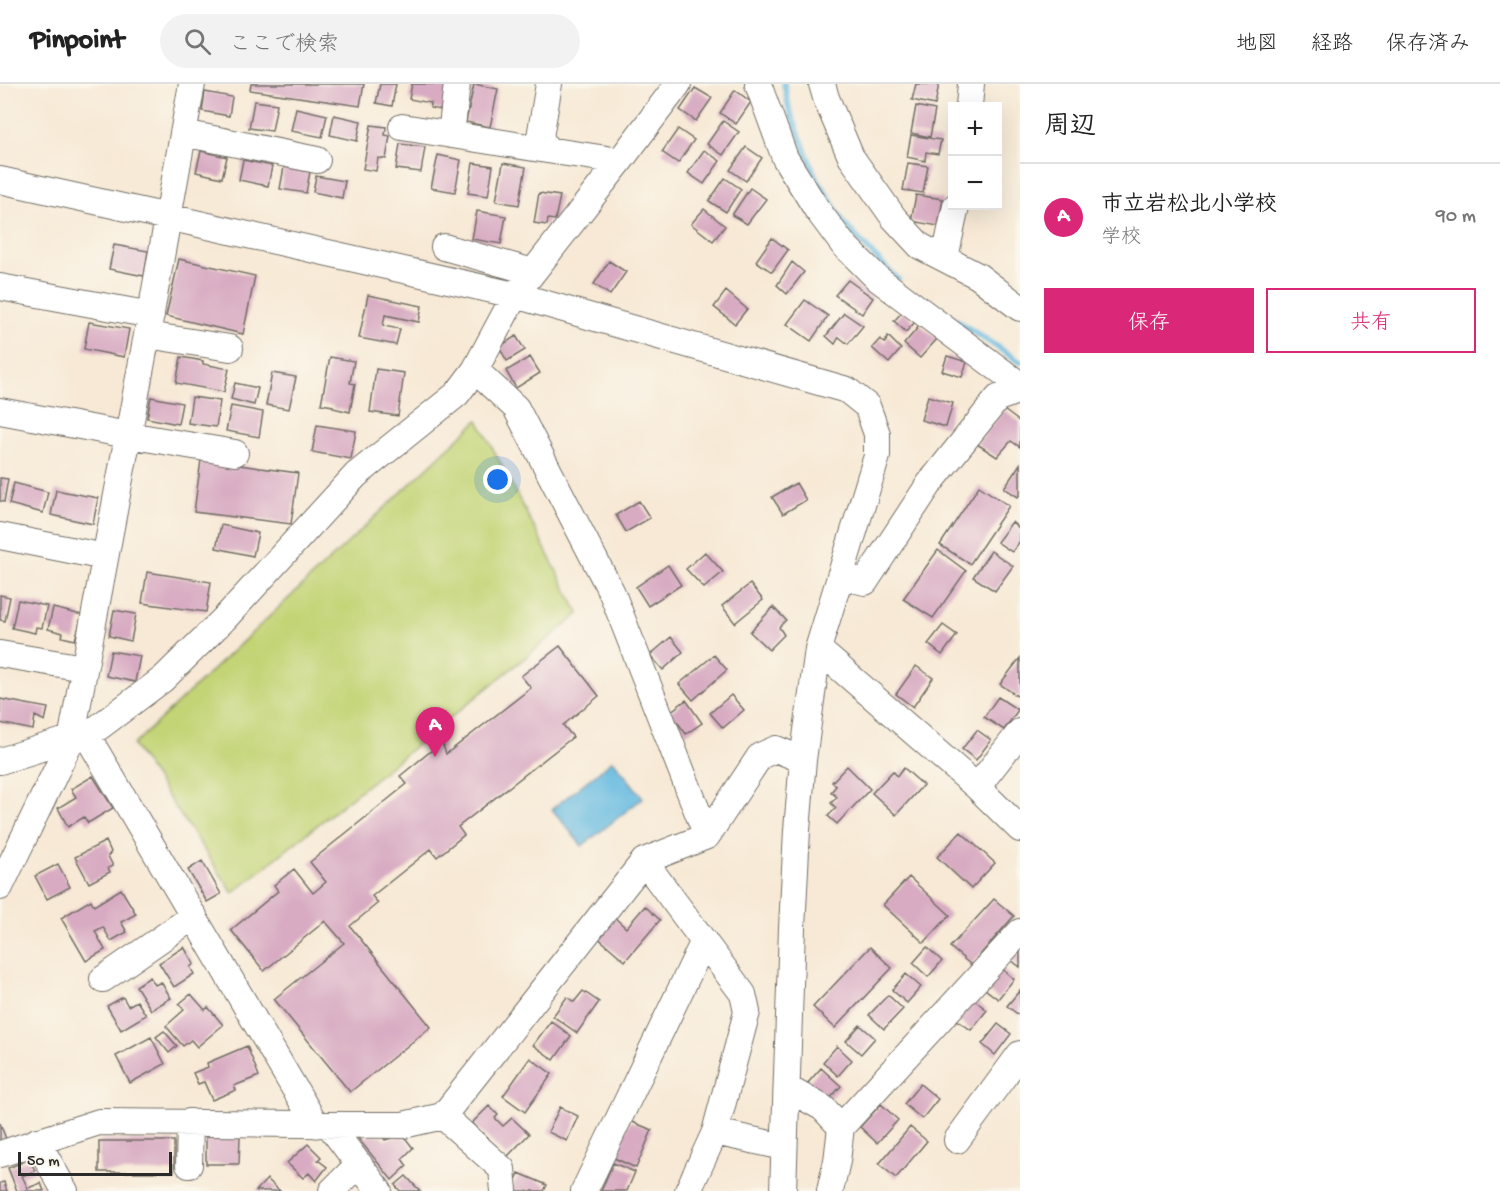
<!DOCTYPE html>
<html lang="ja">
<head>
<meta charset="utf-8">
<style>
	:root { --surface:#fff; --page:#f2f2f2; --text:#222; --muted:#767676; --line:#e0e0e0; --accent:#db2777 }
	body { margin:0; font-family:"Gochi Hand","Klee One",sans-serif; background:var(--page); color:var(--text) }
	.controls { position:absolute; right:18px; top:18px; display:grid; overflow:hidden; border-radius:0px; box-shadow:0 6px 24px #0002 }
	.controls button { width:54px; height:54px; display:grid; place-items:center; padding:0; border:0; border-bottom:2px solid var(--line); background:var(--surface); color:var(--text); font:30px sans-serif }
	.scale { position:absolute; left:18px; bottom:15px; width:154px; box-sizing:border-box; padding-left:6px; border:3px solid #2b2b2b; border-top:0; font-size:16px; line-height:21px; white-space:nowrap; color:#2b2b2b; -webkit-text-stroke:4px #fbf7ec; paint-order:stroke }
	.you { position:absolute; left:498px; top:396px; width:21px; height:21px; margin:-15px; border:4px solid #fff; border-radius:50%; background:#1a73e8; box-shadow:0 0 0 9px #1a73e833 }
	.badge { display:grid; place-items:center; width:39px; height:39px; border-radius:50%; background:var(--accent); color:#fff; font-size:20px; font-weight:700 }
	.pin { position:absolute; translate:-50% -50px; filter:drop-shadow(0 2px 3px #0008) }
	.pin::after { content:''; position:absolute; top:32px; width:21px; height:18px; background:inherit; clip-path:polygon(0 0,100% 0,50% 100%) }
	.list { margin:0; padding:0; list-style:none }
	h2 { display:flex; justify-content:space-between; align-items:center; height:78px; margin:0; padding:0 24px; font-size:26px }
	h2 small { font-size:20px; font-weight:400; color:var(--muted) }
	.list li { display:grid; grid-template-columns:39px 1fr auto; gap:18px; align-items:center; box-sizing:border-box; height:108px; padding:0 24px; border-top:2px solid var(--line) }
	.list b { display:block; font-size:22px; white-space:nowrap }
	.list p { margin:0; font-size:20px; white-space:nowrap; color:var(--muted) }
	.list em { font-size:20px; font-style:normal; color:var(--muted) }
	.actions { display:flex; gap:12px; padding:18px 24px }
	.actions a { flex:1; padding:14px 0; border:2px solid var(--accent); border-radius:0px; text-align:center; font-size:21px; color:var(--accent) }
	.actions .main { background:var(--accent); color:#fff }
	.icon { flex:none; width:33px; height:33px; fill:none; stroke:currentColor; stroke-width:2; stroke-linecap:round; stroke-linejoin:round }
	.map { position:relative; flex:none; width:1020px; height:1107px; overflow:hidden }
	header { display:flex; align-items:center; gap:36px; box-sizing:border-box; height:84px; padding:0 30px; background:var(--surface); border-bottom:2px solid var(--line) }
	header strong { font-size:28px }
	nav { display:flex; gap:33px; margin-inline-start:auto; font-size:21px }
	.search { width:420px; height:54px; background:var(--page); display:flex; align-items:center; gap:15px; box-sizing:border-box; padding:0 21px; border-radius:33px; color:var(--muted); font-size:22px }
	main { display:flex }
	aside { flex:1; background:var(--surface) }
	.map>svg:first-child { display:block }
</style>
</head>
<body>
<header>
<strong>Pinpoint</strong>
<div class="search"><svg class="icon" aria-label="search" viewBox="0 0 24 24"><circle cx="10" cy="10" r="6"/><path d="M15 15l6 6"/></svg>ここで検索</div>
<nav><a>地図</a><a>経路</a><a>保存済み</a></nav>
</header>
<main>
<div class="map">
<svg width="1020" height="1107" viewBox="0 0 1020 1107">
	<rect width="100%" height="100%" fill="#fbf7ec"/>
	<filter id="ink" filterUnits="userSpaceOnUse"><feTurbulence type="fractalNoise" baseFrequency=".0167" numOctaves="2"/><feDisplacementMap in="SourceGraphic" scale="12" xChannelSelector="R" yChannelSelector="G"/><feConvolveMatrix kernelMatrix="1 2 1 2 8 2 1 2 1" color-interpolation-filters="sRGB"/></filter>
	<filter id="wash" filterUnits="userSpaceOnUse"><feTurbulence type="fractalNoise" baseFrequency=".008" numOctaves="4" result="noise"/><feDisplacementMap in="SourceGraphic" scale="24" xChannelSelector="R" yChannelSelector="G"/><feGaussianBlur stdDeviation="1.35" result="paint"/><feColorMatrix in="noise" values="0 0 0 0 0 0 0 0 0 0 0 0 0 0 0 0 0 1.4 0 .05"/><feComposite in="paint" operator="in"/></filter>
	<g filter="url(#wash)">
		<rect width="100%" height="100%" fill="#f7e9d5"/>
		<!-- green -->
		<path fill="#c3d476" stroke="#778050" stroke-width="1.5" d="M478 336 579 530 233 809 133 661Z"/>
		<!-- water -->
		<path fill="#63b9e0" stroke="#477286" stroke-width="1.5" d="M613 676 643 714 582 762 552 725Z"/>
		<g fill="none" stroke-linecap="round" stroke-linejoin="round">
			<!-- stream -->
			<path stroke="#63b9e0" stroke-width="6" d="M784 0 789 25 814 89 845 141 881 179 898 195
				M945 229 1020 278"/>
		</g>
		<g id="blocks">
			<!-- building -->
			<path fill="#d8abc2" d="M251 0H364L360 22 250 6Z
				M380 0H396L392 22 376 19Z
				M412 0H452L446 27 430 24 431 19 409 15Z
				M474 0 498 5 490 43 466 38Z
				M916 0H939L935 21 912 16Z
				M695 4 712 14 696 37 680 26Z
				M735 6 751 18 736 40 720 29Z
				M205 8 232 13 229 32 202 27Z
				M254 17 277 20 272 47 249 44Z
				M916 22 935 26 930 53 911 49Z
				M296 24 327 31 322 53 291 47Z
				M334 31 361 37 357 57 330 51Z
				M723 37 739 48 723 71 707 60Z
				M371 41 386 43 385 51 390 52 386 75 378 74 376 87 363 85Z
				M678 45 694 56 678 79 662 68Z
				M911 51 941 56 938 70 926 68 925 77 907 73Z
				M400 60 425 63 421 88 396 85Z
				M746 63 762 74 746 97 730 86Z
				M704 66 720 77 704 100 688 89Z
				M201 67 227 73 222 94 196 88Z
				M438 71 461 76 455 108 431 104Z
				M243 76 272 82 268 102 239 96Z
				M473 79 493 82 488 112 468 109Z
				M503 79 526 83 519 121 496 117Z
				M908 79 928 82 923 109 903 106Z
				M284 83 310 88 306 109 280 105Z
				M316 92 345 97 342 114 313 108Z
				M725 94 741 105 726 128 709 117Z
				M750 104 766 115 747 140 732 131Z
				M539 109 560 112 555 136 548 135 547 141 534 139Z
				M916 111 943 115 938 142 911 137Z
				M704 125 725 142 713 157 691 140Z
				M477 127 506 132 501 160 472 155Z
				M772 154 788 166 772 188 756 177Z
				M114 161 148 167 144 192 109 185Z
				M179 175 255 192 243 250 166 232Z
				M609 177 626 188 610 211 594 200Z
				M792 178 804 188 787 210 777 201Z
				M848 196 873 214 862 230 835 211Z
				M726 207 747 225 735 240 714 223Z
				M368 211 422 222 419 238 385 231 383 242 400 245 396 261 359 254Z
				M805 216 828 232 811 257 787 240Z
				M903 227 915 238 906 248 894 237Z
				M844 229 863 242 848 260 839 253 835 260 826 252Z
				M89 238 129 245 124 273 84 265Z
				M920 241 937 255 920 274 904 260Z
				M516 252 525 266 507 277 499 263Z
				M888 252 901 265 889 279 872 264 880 255 885 259Z
				M947 272 967 278 962 293 942 287Z
				M181 273 203 277V280L229 285 224 308 176 299Z
				M330 273 354 277 350 299 355 300 350 328 333 324V322L321 320Z
				M530 273 540 289 516 304 506 287Z
				M376 285 404 289 398 332 370 328Z
				M272 289 296 293 289 325 266 321Z
				M235 299 258 304 254 321 231 315Z
				M928 312 953 319 946 343 921 336Z
				M151 313 182 319 178 340 147 334Z
				M192 313 220 317 216 343 188 339Z
				M231 322 263 328 259 353 226 347Z
				M1004 326 1020 338V363L1011 357 997 373 977 360Z
				M317 341 356 347 351 375 312 368Z
				M201 376 298 389 291 440 194 428Z
				M1020 380V410L1018 413 1004 404Z
				M0 394 8 395 4 418 0 417Z
				M14 399 48 408 43 429 9 420Z
				M796 399 806 416 783 430 772 413Z
				M979 402 1009 422 970 480 940 461Z
				M56 406 98 414 93 440 51 431Z
				M639 417 650 434 626 448 616 431Z
				M1012 438 1020 445V457L1012 468 997 458Z
				M221 441 258 449 253 472 216 464Z
				M938 466 966 487 933 534 903 515Z
				M991 467 1013 482 995 507 973 493Z
				M705 468 723 488 704 504 686 485Z
				M668 481 681 501 648 522 636 503Z
				M147 488 211 498 206 528 142 519Z
				M750 500 763 516 735 539 722 522Z
				M0 511 10 513 5 537 0 536Z
				M18 516 47 522 42 544 36 543 35 549 12 544Z
				M773 523 786 536 779 543 784 551 769 566 750 548Z
				M53 524 82 531 75 556 62 553 63 549 48 545Z
				M114 526 136 530 131 557 109 552Z
				M943 541 957 551 942 571 928 560Z
				M671 553 683 568 663 586 650 571Z
				M560 562 599 612 563 641 573 653 458 743 464 751 437 773 431 765 372 812 378 819 350 842 431 943 350 1008 274 915 344 859 325 837 264 887 231 846 278 807 274 801 294 785 313 809 326 798 310 778 407 700 400 692 442 658 446 670 531 604 521 592Z
				M111 567 140 572 135 598 106 592Z
				M714 571 727 586 693 616 679 600Z
				M1020 574V614L1000 600Z
				M916 582 933 594 913 623 896 610Z
				M731 611 744 626 723 644 710 629Z
				M998 613 1018 626 1004 646 984 633Z
				M0 615 48 624 45 637 35 632 33 646 0 639Z
				M686 616 702 639 686 650 670 628Z
				M977 646 991 656 976 676 962 665Z
				M847 682 870 705 837 740 828 732 836 724 831 719 837 713 831 708 836 702 832 698Z
				M904 684 923 701 896 731 872 709 893 687 897 692Z
				M93 692 113 724 88 739 84 733 68 743 58 724 76 713 71 705Z
				M961 748 995 779 971 805 937 773Z
				M106 757 111 768 108 772 113 782 108 784 110 788 89 799 75 773Z
				M202 777 221 810 207 818 188 786Z
				M58 780 70 803 47 815 35 792Z
				M909 793 950 831 924 859 883 821Z
				M121 805 136 830 121 838 127 848 111 857 103 843 95 847 105 866 86 877 61 834 91 816 94 822Z
				M994 815 1014 832 971 881 950 863Z
				M645 822 660 836 625 877 596 852 613 832 626 844Z
				M184 863 194 880 190 883 194 890 174 903 159 879Z
				M870 863 892 884 835 944 813 923Z
				M927 863 942 877 928 893 913 879Z
				M1020 864V883L1011 876Z
				M1001 884 1014 895 998 915 985 905Z
				M906 890 921 903 907 919 892 906Z
				M150 893 155 901 161 898 171 914 151 926 136 902Z
				M1020 906V932L1007 922Z
				M583 907 599 918 577 949 553 932 567 913 574 918Z
				M191 910 205 926 208 923 223 941 197 963 191 956 183 962 166 942 184 926 179 920Z
				M888 911 903 925 884 945 869 931Z
				M123 913 128 922 137 917 146 931 121 946 107 922Z
				M973 915 987 926 971 946 957 936Z
				M551 937 571 952 554 976 533 961Z
				M998 940 1011 950 995 971 982 960Z
				M860 941 875 954 861 970 846 957Z
				M164 947 177 962 169 969 156 953Z
				M151 953 165 980 130 999 116 972Z
				M247 962 259 992 234 1002 236 1006 212 1016 204 998 198 1000 193 989 208 983 207 979Z
				M837 962 852 976 838 992 823 978Z
				M530 974 552 990 525 1028 503 1012Z
				M821 984 841 1002 827 1018 807 1000Z
				M920 1000 938 1015 922 1035 904 1020Z
				M881 1020 898 1036 877 1059 860 1043Z
				M489 1022 498 1031 495 1034 503 1042 512 1034 529 1050 507 1073 472 1039Z
				M560 1023 578 1032 567 1057 548 1048Z
				M630 1037 652 1046 636 1084 614 1074Z
				M0 1039 6 1055 0 1057Z
				M910 1043 927 1057 896 1094 879 1080Z
				M206 1051 240 1052 239 1080H206Z
				M381 1051 385 1056 403 1051 413 1064 402 1075 407 1082 392 1096 357 1053Z
				M99 1057H174V1088H99Z
				M308 1060 321 1073 318 1076 327 1083 316 1097 309 1089 303 1094 287 1079Z
				M30 1075 35 1087 22 1092 28 1104 41 1099 44 1107H17L8 1084Z
				M613 1079 635 1088 627 1107H601Z
				M519 1089 547 1101 544 1107H511Z
				M406 1092 420 1107H400L395 1101Z
				M267 1095 280 1107H256Z
				M4 1098 7 1107H0V1099Z"/>
		</g>
	</g>
	<g filter="url(#ink)">
		<use href="#blocks" fill-opacity="0" stroke="#726e66" stroke-width="1.5"/>
		<g fill="none" stroke-linecap="round" stroke-linejoin="round">
			<!-- minor casing -->
			<g stroke="#726e66" stroke-width="28">
				<path id="minor" d="M549 0 540 53 547 66 620 77
					M758 0 785 74 816 124 842 159 877 194 1020 301
					M822 0 826 14 851 73 894 134 920 162 978 192 1020 224
					M969 22 971 0
					M402 43 547 66
					M183 49 317 76
					M451 51 457 0
					M0 96 168 133 515 211 847 306 867 322 877 350V372L818 565 803 676 797 746 792 844 783 1107
					M444 163 533 188
					M945 174 956 122
					M0 203 151 231
					M147 251 230 264
					M475 286 516 324 612 509 707 752
					M0 327 128 351 235 369
					M0 452 105 473
					M840 492 865 498 930 399 998 314 1020 306
					M818 565 977 703 1020 745
					M0 570 84 584
					M86 650 316 1041
					M0 677 86 650 99 643 163 595 225 534 356 391 457 310 475 286 515 211 620 77 678 0
					M977 703 1020 648
					M644 777 743 910 747 928 715 1048 688 1107
					M0 803 71 656 147 251 192 0
					M103 895 194 832
					M787 1004 823 1024 841 1043 837 1077 830 1107
					M443 1032 502 1085 504 1107
					M329 1041 379 1107
					M841 1043 1020 848
					M715 1048 784 1063
					M957 1056 1020 970
					M37 1057 65 1107
					M0 1070 99 1038 403 1041 443 1032 644 777 707 752 760 672 776 665 803 676
					M189 1081 190 1038
					M332 1107 359 1080
					M584 1107 704 857"/>
			</g>
			<!-- minor -->
			<use href="#minor" stroke="#fff" stroke-width="26"/>
		</g>
	</g>
</svg>
<div class="controls">
<button>+</button>
<button>−</button>
</div>
<div class="scale">50 m</div>
<div class="you"></div>
<div class="pin badge" style="left:435px;top:673px">A</div>
</div>
<aside>
<h2>周辺<small></small></h2>
<ul class="list">
<li><span class="badge">A</span><div><b>市立岩松北小学校</b><p>学校</p></div><em>90 m</em></li>
</ul>
<div class="actions"><a class="main">保存</a><a>共有</a></div>
</aside>
</main>
</body>
</html>
